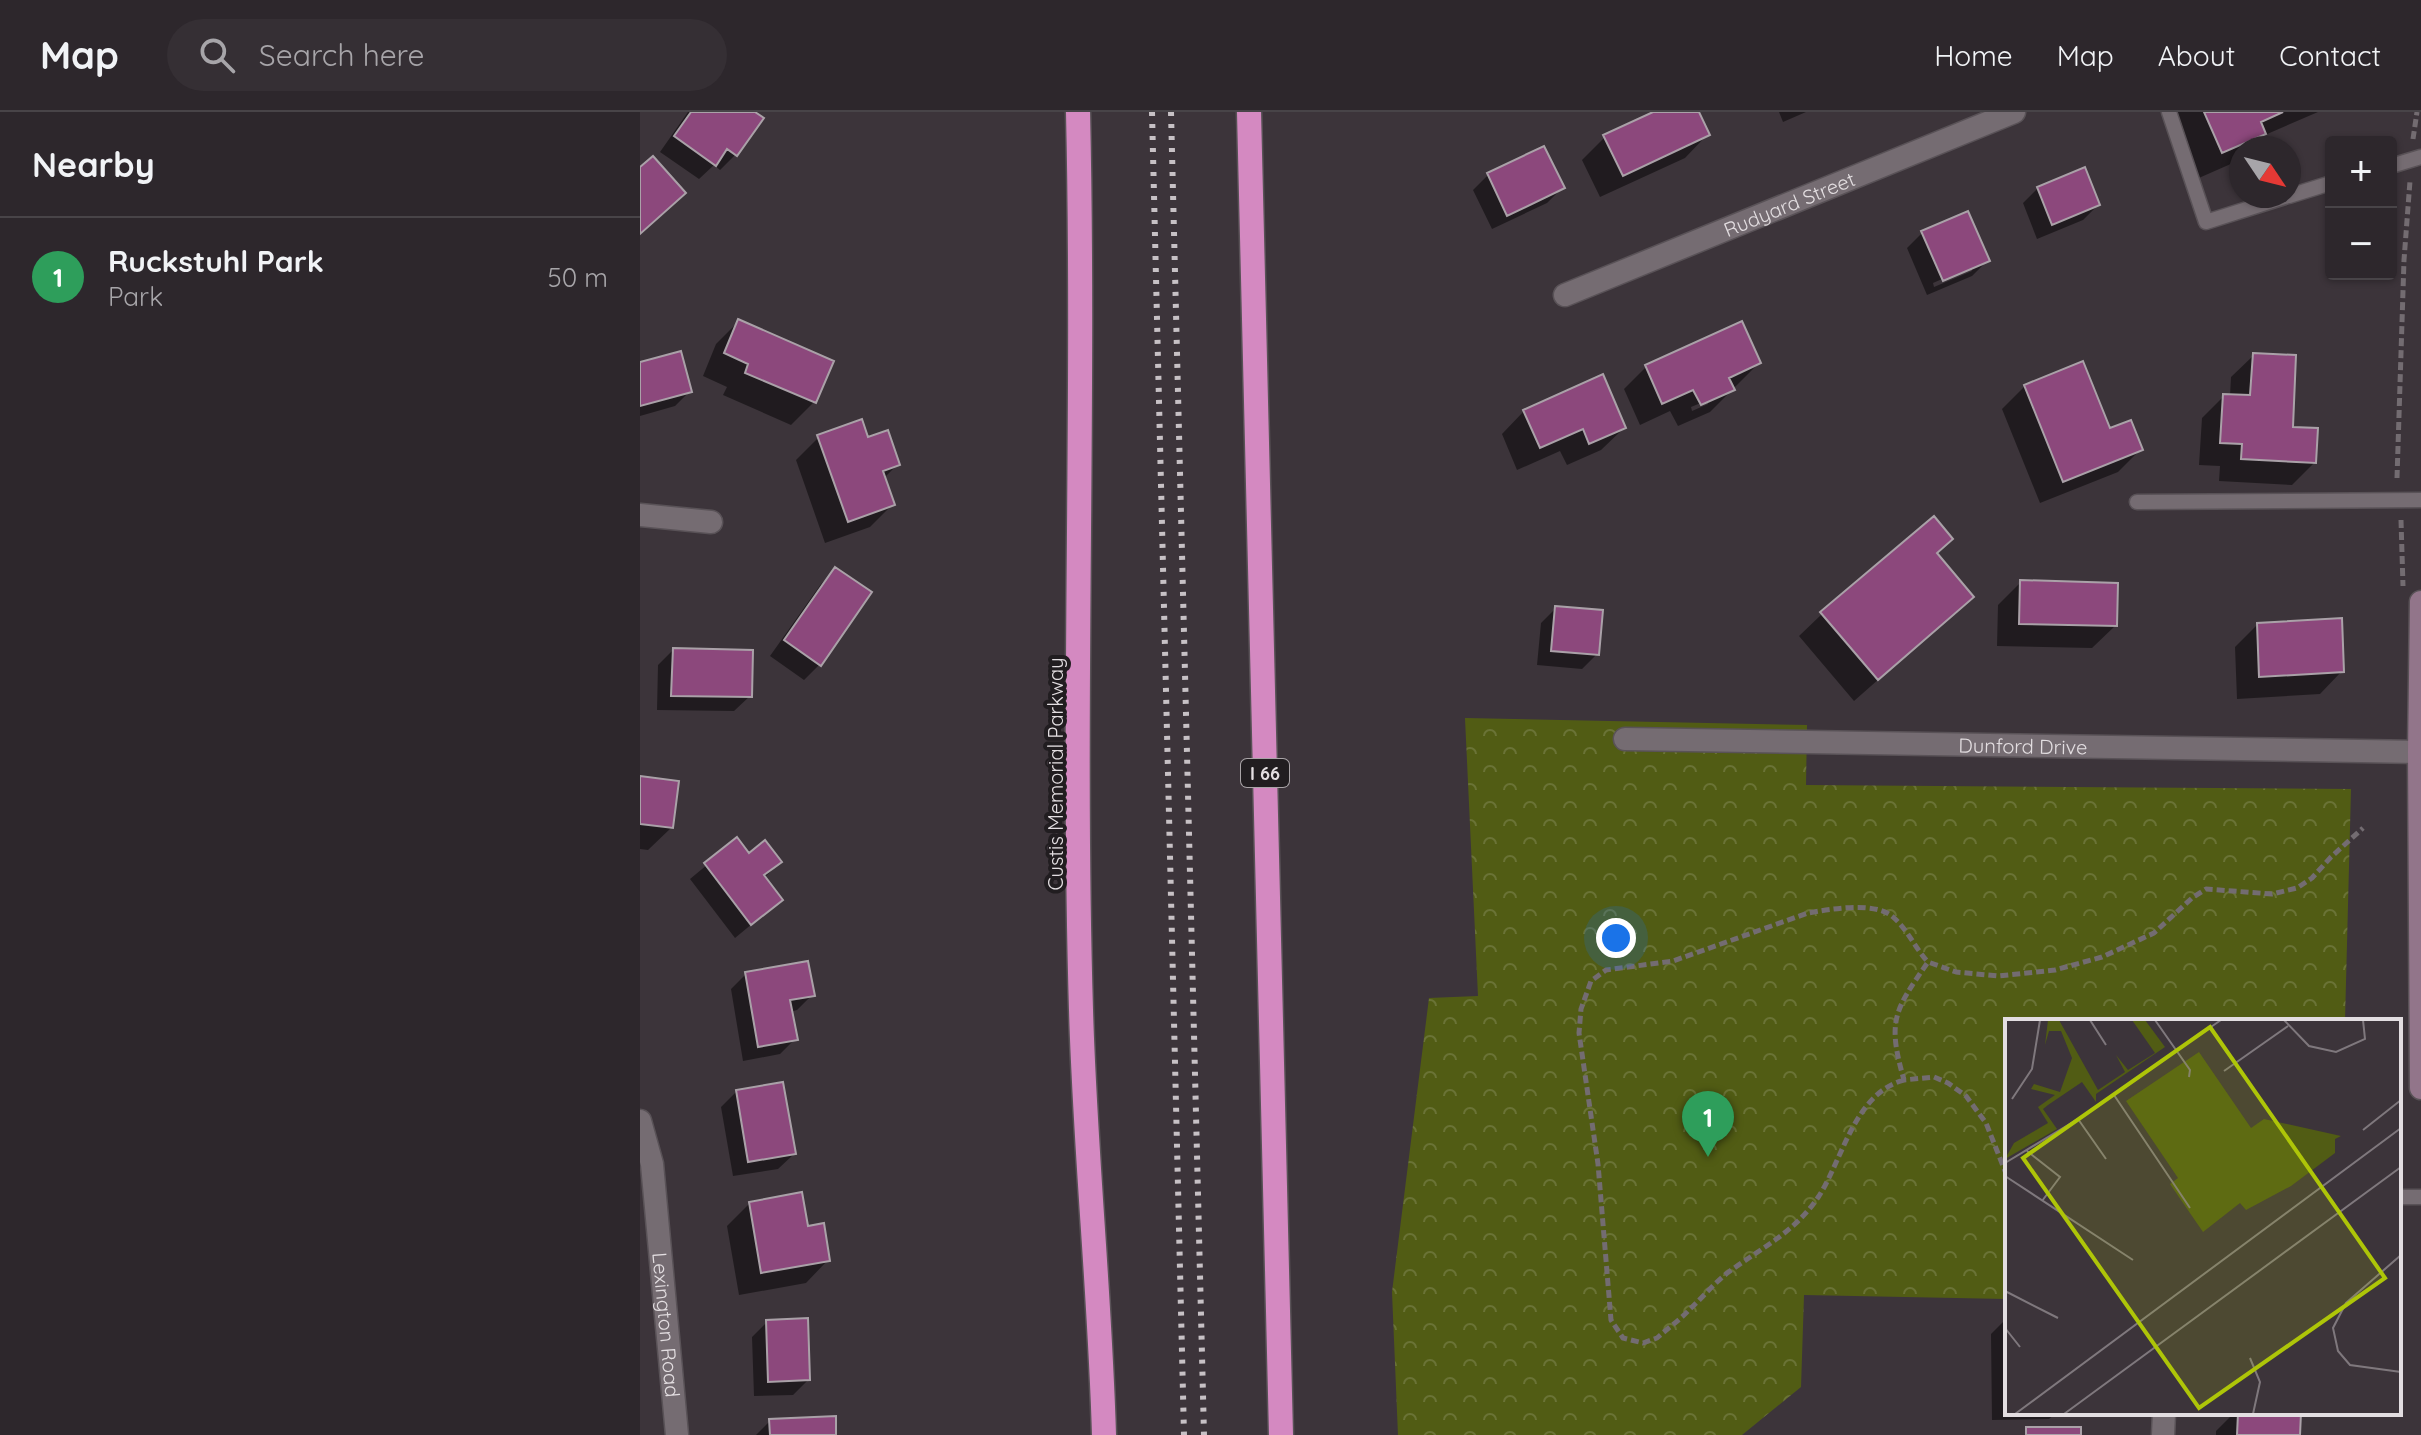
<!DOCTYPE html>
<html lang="en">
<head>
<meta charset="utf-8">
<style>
	:root { --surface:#2d272c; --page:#352f34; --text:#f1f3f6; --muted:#a7a5a9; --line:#484448; --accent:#ea580c }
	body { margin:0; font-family:Quicksand,sans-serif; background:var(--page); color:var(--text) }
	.controls { position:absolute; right:24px; top:24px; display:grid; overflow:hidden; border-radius:8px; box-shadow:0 2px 6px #0004 }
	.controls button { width:72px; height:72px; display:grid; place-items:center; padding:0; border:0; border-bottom:2px solid var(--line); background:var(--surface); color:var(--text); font:40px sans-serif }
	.compass { position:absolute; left:1589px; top:24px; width:72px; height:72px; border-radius:50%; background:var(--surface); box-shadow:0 2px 6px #0004; rotate:125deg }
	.you { position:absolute; left:976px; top:826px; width:28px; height:28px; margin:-20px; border:6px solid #fff; border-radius:50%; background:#1a73e8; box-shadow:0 0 0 12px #1a73e833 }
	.badge { display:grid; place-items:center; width:52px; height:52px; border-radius:50%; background:var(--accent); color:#fff; font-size:26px; font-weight:700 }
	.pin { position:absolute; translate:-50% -66px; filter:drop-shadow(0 2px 4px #0008) }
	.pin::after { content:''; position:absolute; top:42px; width:28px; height:24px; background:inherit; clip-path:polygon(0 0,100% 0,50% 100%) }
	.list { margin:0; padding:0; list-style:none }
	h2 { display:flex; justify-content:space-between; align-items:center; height:104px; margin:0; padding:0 32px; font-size:34px }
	h2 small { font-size:26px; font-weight:400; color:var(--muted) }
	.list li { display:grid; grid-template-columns:52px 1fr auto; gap:24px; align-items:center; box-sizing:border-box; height:120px; padding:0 32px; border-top:2px solid var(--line) }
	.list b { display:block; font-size:30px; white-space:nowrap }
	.list p { margin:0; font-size:26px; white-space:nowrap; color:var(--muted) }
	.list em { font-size:26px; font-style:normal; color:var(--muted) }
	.icon { flex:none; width:44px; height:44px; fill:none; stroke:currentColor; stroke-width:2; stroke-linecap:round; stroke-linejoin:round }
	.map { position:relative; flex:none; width:1781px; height:1323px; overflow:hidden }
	header { display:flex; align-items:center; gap:48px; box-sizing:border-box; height:112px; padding:0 40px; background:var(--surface); border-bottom:2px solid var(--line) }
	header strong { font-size:38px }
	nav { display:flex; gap:44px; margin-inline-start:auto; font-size:28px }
	.search { width:560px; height:72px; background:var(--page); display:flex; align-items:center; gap:20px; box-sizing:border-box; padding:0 28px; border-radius:44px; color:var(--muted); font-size:30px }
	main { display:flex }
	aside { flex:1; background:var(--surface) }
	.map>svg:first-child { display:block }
</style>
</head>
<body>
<header>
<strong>Map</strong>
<div class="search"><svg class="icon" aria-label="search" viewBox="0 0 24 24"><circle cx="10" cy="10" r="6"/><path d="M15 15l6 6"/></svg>Search here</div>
<nav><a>Home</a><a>Map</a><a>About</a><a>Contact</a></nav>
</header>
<main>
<aside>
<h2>Nearby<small></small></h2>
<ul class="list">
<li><span class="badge" style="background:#2e9e5b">1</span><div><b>Ruckstuhl Park</b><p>Park</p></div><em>50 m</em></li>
</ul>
</aside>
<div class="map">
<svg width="1781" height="1323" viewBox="0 0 1781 1323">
	<defs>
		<pattern id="forest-crowns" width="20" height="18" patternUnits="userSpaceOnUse" patternTransform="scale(2)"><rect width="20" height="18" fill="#515c14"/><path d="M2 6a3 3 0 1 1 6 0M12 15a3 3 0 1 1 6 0" fill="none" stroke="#6a7336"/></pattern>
	</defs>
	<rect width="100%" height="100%" fill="#3c343a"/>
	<!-- forest -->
	<path fill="url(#forest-crowns)" d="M825 606 1167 613 1166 673 1711 677 1705 909H1367V1187L1164 1183 1161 1275 1102 1323H758L752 1180 789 886 838 884Z"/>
	<!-- shadow -->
	<path fill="#0007" fill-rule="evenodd" d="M48 0H112L95 43 80 58 74 53 59 67 20 40Z
		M1017 0H1057L1067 23 1045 46 960 85 942 48 965 25Z
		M1139 0H1166L1143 10Z
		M1535 0H1678L1618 26 1608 36H1601V43L1593 51 1552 69Z
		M848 63 922 76 907 91 852 117 833 78Z
		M1398 76 1458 93 1443 108 1397 127 1383 91Z
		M1282 121 1347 149 1332 164 1287 183 1267 136ZM1332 154V159L1294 175 1293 171Z
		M99 209 174 290 151 313 83 283 87 275 63 264 76 232Z
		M1614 243 1650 317 1675 350 1652 373 1579 369 1580 354 1559 353 1562 306 1584 284H1590L1591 265Z
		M1119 251 1070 300 1038 314 1030 299 1000 313 984 277 1006 255ZM1068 288V292L1052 299 1051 295Z
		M0 252 50 279 35 294 0 304Z
		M1385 274 1469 319 1501 337 1478 360 1400 391 1362 297Z
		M884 299 984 316 961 338 927 353 920 339 877 358 862 322Z
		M179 325 227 328 258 352 243 367 252 393 230 415 185 431 156 348Z
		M196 457 230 481 179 553 164 568 130 544 181 472Z
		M1381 470 1475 514 1452 536 1357 534 1358 493Z
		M1332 485 1214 589 1159 524 1182 502Z
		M916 496 957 542 942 557 897 553 901 511Z
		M1617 513 1702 559 1680 582 1597 587 1595 535Z
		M33 538 110 584 94 599 17 598 18 553Z
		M0 666 31 716 8 738 0 737Z
		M97 728 108 744 140 750 124 766 141 788 95 826 50 767Z
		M106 862 172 883 157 898 150 900 155 927 140 942 103 949 91 877Z
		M96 980 154 1042 138 1057 93 1064 81 995Z
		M110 1091 167 1117 188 1148 166 1171 99 1183 87 1114Z
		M1367 1206V1301H1416L1409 1307 1352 1308 1351 1222Z
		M127 1210 168 1268 153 1283 114 1284 112 1225Z
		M1594 1301H1659L1658 1323H1576V1319Z
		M130 1309 194 1323H116Z"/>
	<!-- building -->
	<path fill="#8c487c" stroke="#aaa1a8" stroke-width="2" d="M51 0H115L124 6 97 44 87 37 76 54 34 24Z
		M1013 0H1059L1070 23 983 64 963 23Z
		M1564 0H1643L1621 10 1626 22 1582 41Z
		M904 34 925 76 867 104 847 61Z
		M13 44 46 81 0 122V55Z
		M1445 55 1460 93 1412 113 1397 75Z
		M1328 99 1350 149 1303 169 1281 119Z
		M98 207 194 249 176 291 105 261 108 252 84 241Z
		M1102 209 1121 251 1089 266 1095 278 1061 293 1053 278 1022 292 1005 253Z
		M41 239 52 280 0 294V250Z
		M1613 241 1656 243 1653 315 1678 316 1676 351 1601 347 1602 332 1580 331 1583 282 1610 283Z
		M1443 249 1470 316 1491 308 1503 338 1423 370 1384 273Z
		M963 262 986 316 949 332 943 317 900 336 883 298Z
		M222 307 228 325 248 318 260 353 243 359 255 393 208 410 177 323Z
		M1294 404 1313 427 1297 441 1334 485 1238 568 1180 500Z
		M195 455 232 480 181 554 144 528Z
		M1380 468 1478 471 1477 514 1379 512Z
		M915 494 963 498 959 543 911 539Z
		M1702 506 1704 560 1619 565 1617 511Z
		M33 536 113 538 112 585 31 584Z
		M0 664 39 669 33 716 0 712Z
		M97 725 109 741 125 728 142 750 124 763 143 788 111 813 64 751Z
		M168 849 175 884 150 888 158 928 118 935 105 860Z
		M143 970 156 1042 108 1050 96 978Z
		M162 1080 168 1114 184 1111 190 1149 121 1161 109 1090Z
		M168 1206 170 1268 128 1270 126 1208Z
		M1598 1301H1661L1660 1323H1597Z
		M196 1304V1323H130L129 1307Z
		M1386 1315H1441V1323H1386Z"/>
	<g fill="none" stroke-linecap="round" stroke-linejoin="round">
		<!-- service casing -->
		<g stroke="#595257" stroke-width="17">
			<path id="service" d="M1529 0 1566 110 1648 84
				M1751 54 1781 45
				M1649 84 1691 71
				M1497 390 1781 388
				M1759 1085H1781"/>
		</g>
		<!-- minor casing -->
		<g stroke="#595257" stroke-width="25">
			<g id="minor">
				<path id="s1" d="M925 183 1374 0"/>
				<path d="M0 403 71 410"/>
				<path id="s2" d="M985 627 1779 640"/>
				<path id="s3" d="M0 1009 12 1052 37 1323"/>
				<path d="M1523 1323 1524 1301"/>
			</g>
		</g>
		<!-- secondary casing -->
		<g stroke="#595257" stroke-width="25">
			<path id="secondary" d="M1781 490 1779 640 1781 976"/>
		</g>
		<!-- motorway casing -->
		<g stroke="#595257" stroke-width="27">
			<path id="motorway" d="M438 0C445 299 432 599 441 898 445 1040 460 1181 464 1323
				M609 0 641 1323"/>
		</g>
		<!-- path -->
		<path stroke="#736c71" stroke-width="5" stroke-dasharray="8 4" stroke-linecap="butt" d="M1773 27 1777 0
			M1757 366 1764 148 1770 69
			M1761 408 1763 474
			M1264 968C1215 981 1203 1046 1179 1084 1155 1120 1123 1135 1090 1159 1075 1170 1063 1185 1050 1197 1040 1208 1028 1216 1017 1226L1003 1231 983 1226 971 1208 958 1052 939 921 941 897 951 869 966 858 1033 849 1168 801C1191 797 1235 789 1253 805 1268 818 1275 836 1288 850
			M1367 1064 1346 1011 1326 984 1308 971 1294 965 1264 968C1247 909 1254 899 1288 850L1316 860 1359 864 1415 858 1462 845 1514 821 1552 786 1566 777 1632 782 1657 776 1672 766 1691 745 1723 716"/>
		<!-- service -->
		<use href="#service" stroke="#756c72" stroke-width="14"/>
		<!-- minor -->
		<use href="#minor" stroke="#756c72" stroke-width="22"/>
		<!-- secondary -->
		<use href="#secondary" stroke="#92758a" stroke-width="22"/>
		<!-- motorway -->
		<use href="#motorway" stroke="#d489c1" stroke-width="24"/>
		<!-- rail -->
		<path stroke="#c7c1c5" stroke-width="6" stroke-dasharray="4 8" stroke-linecap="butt" d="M512 0 544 1323
			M531 0 564 1323"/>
	</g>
	<g text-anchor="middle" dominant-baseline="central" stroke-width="8" stroke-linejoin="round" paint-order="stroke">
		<!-- shield labels -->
		<rect fill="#211d20" stroke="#a9a4a7" stroke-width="2" x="601" y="647" width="48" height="28" rx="6"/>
		<g font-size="18" font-weight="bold" fill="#e3dee1">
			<text x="625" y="661">I 66</text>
		</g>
		<!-- street labels -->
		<g font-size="20" fill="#e3dee1" stroke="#211d20">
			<text stroke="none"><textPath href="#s1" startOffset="242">Rudyard Street</textPath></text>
			<text stroke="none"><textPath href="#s2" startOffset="398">Dunford Drive</textPath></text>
			<text transform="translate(415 662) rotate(-90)">Custis Memorial Parkway</text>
			<text stroke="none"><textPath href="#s3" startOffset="206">Lexington Road</textPath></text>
		</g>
	</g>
	<!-- overview -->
	<g transform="translate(1365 907)">
		<rect width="396" height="396" fill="#3c343a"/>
		<path d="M43 1H54L93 71 120 53 111 36 123 51 150 34 127 1H140L160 28 91 75V83L77 63 43 86 38 90 52 110 0 140 9 124 43 104 33 88 50 76 26 70 29 65 55 73 67 39 56 12H44L40 26Z" fill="#515c14"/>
		<path d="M194 33 246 109 259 100 336 117 330 120V134L286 167 241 191 235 184 198 213 165 165 173 159 121 82Z" fill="#515c14"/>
		<path fill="none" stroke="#7f787d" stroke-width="2" d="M85 1 101 26M150 1 185 51 184 58M279 1 304 27 331 33 360 20 358 1M219 52 283 7M109 76 185 189M7 80 27 50 35 1M73 100 101 140M358 111 396 81M22 132 55 158 37 182M0 144 73 100 216 1M0 157 128 241M396 236 341 284 328 309 333 332 345 346 396 353M0 272 53 299M0 309 15 328M245 339 255 363 248 395M10 395 396 109M59 395 396 148"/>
		<path fill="#aec508" fill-opacity="0.15" stroke="#aec508" stroke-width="4" d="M205 8 380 259 194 389 18 139Z"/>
		<rect width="396" height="396" fill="none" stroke="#e3dee1" stroke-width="4"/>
	</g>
</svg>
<div class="controls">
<button>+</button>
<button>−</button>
</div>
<svg class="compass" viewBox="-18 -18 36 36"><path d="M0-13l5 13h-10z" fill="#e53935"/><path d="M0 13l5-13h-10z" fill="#a7a5a9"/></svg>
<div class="you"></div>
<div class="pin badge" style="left:1068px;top:1045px;background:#2e9e5b">1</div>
</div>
</main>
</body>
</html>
